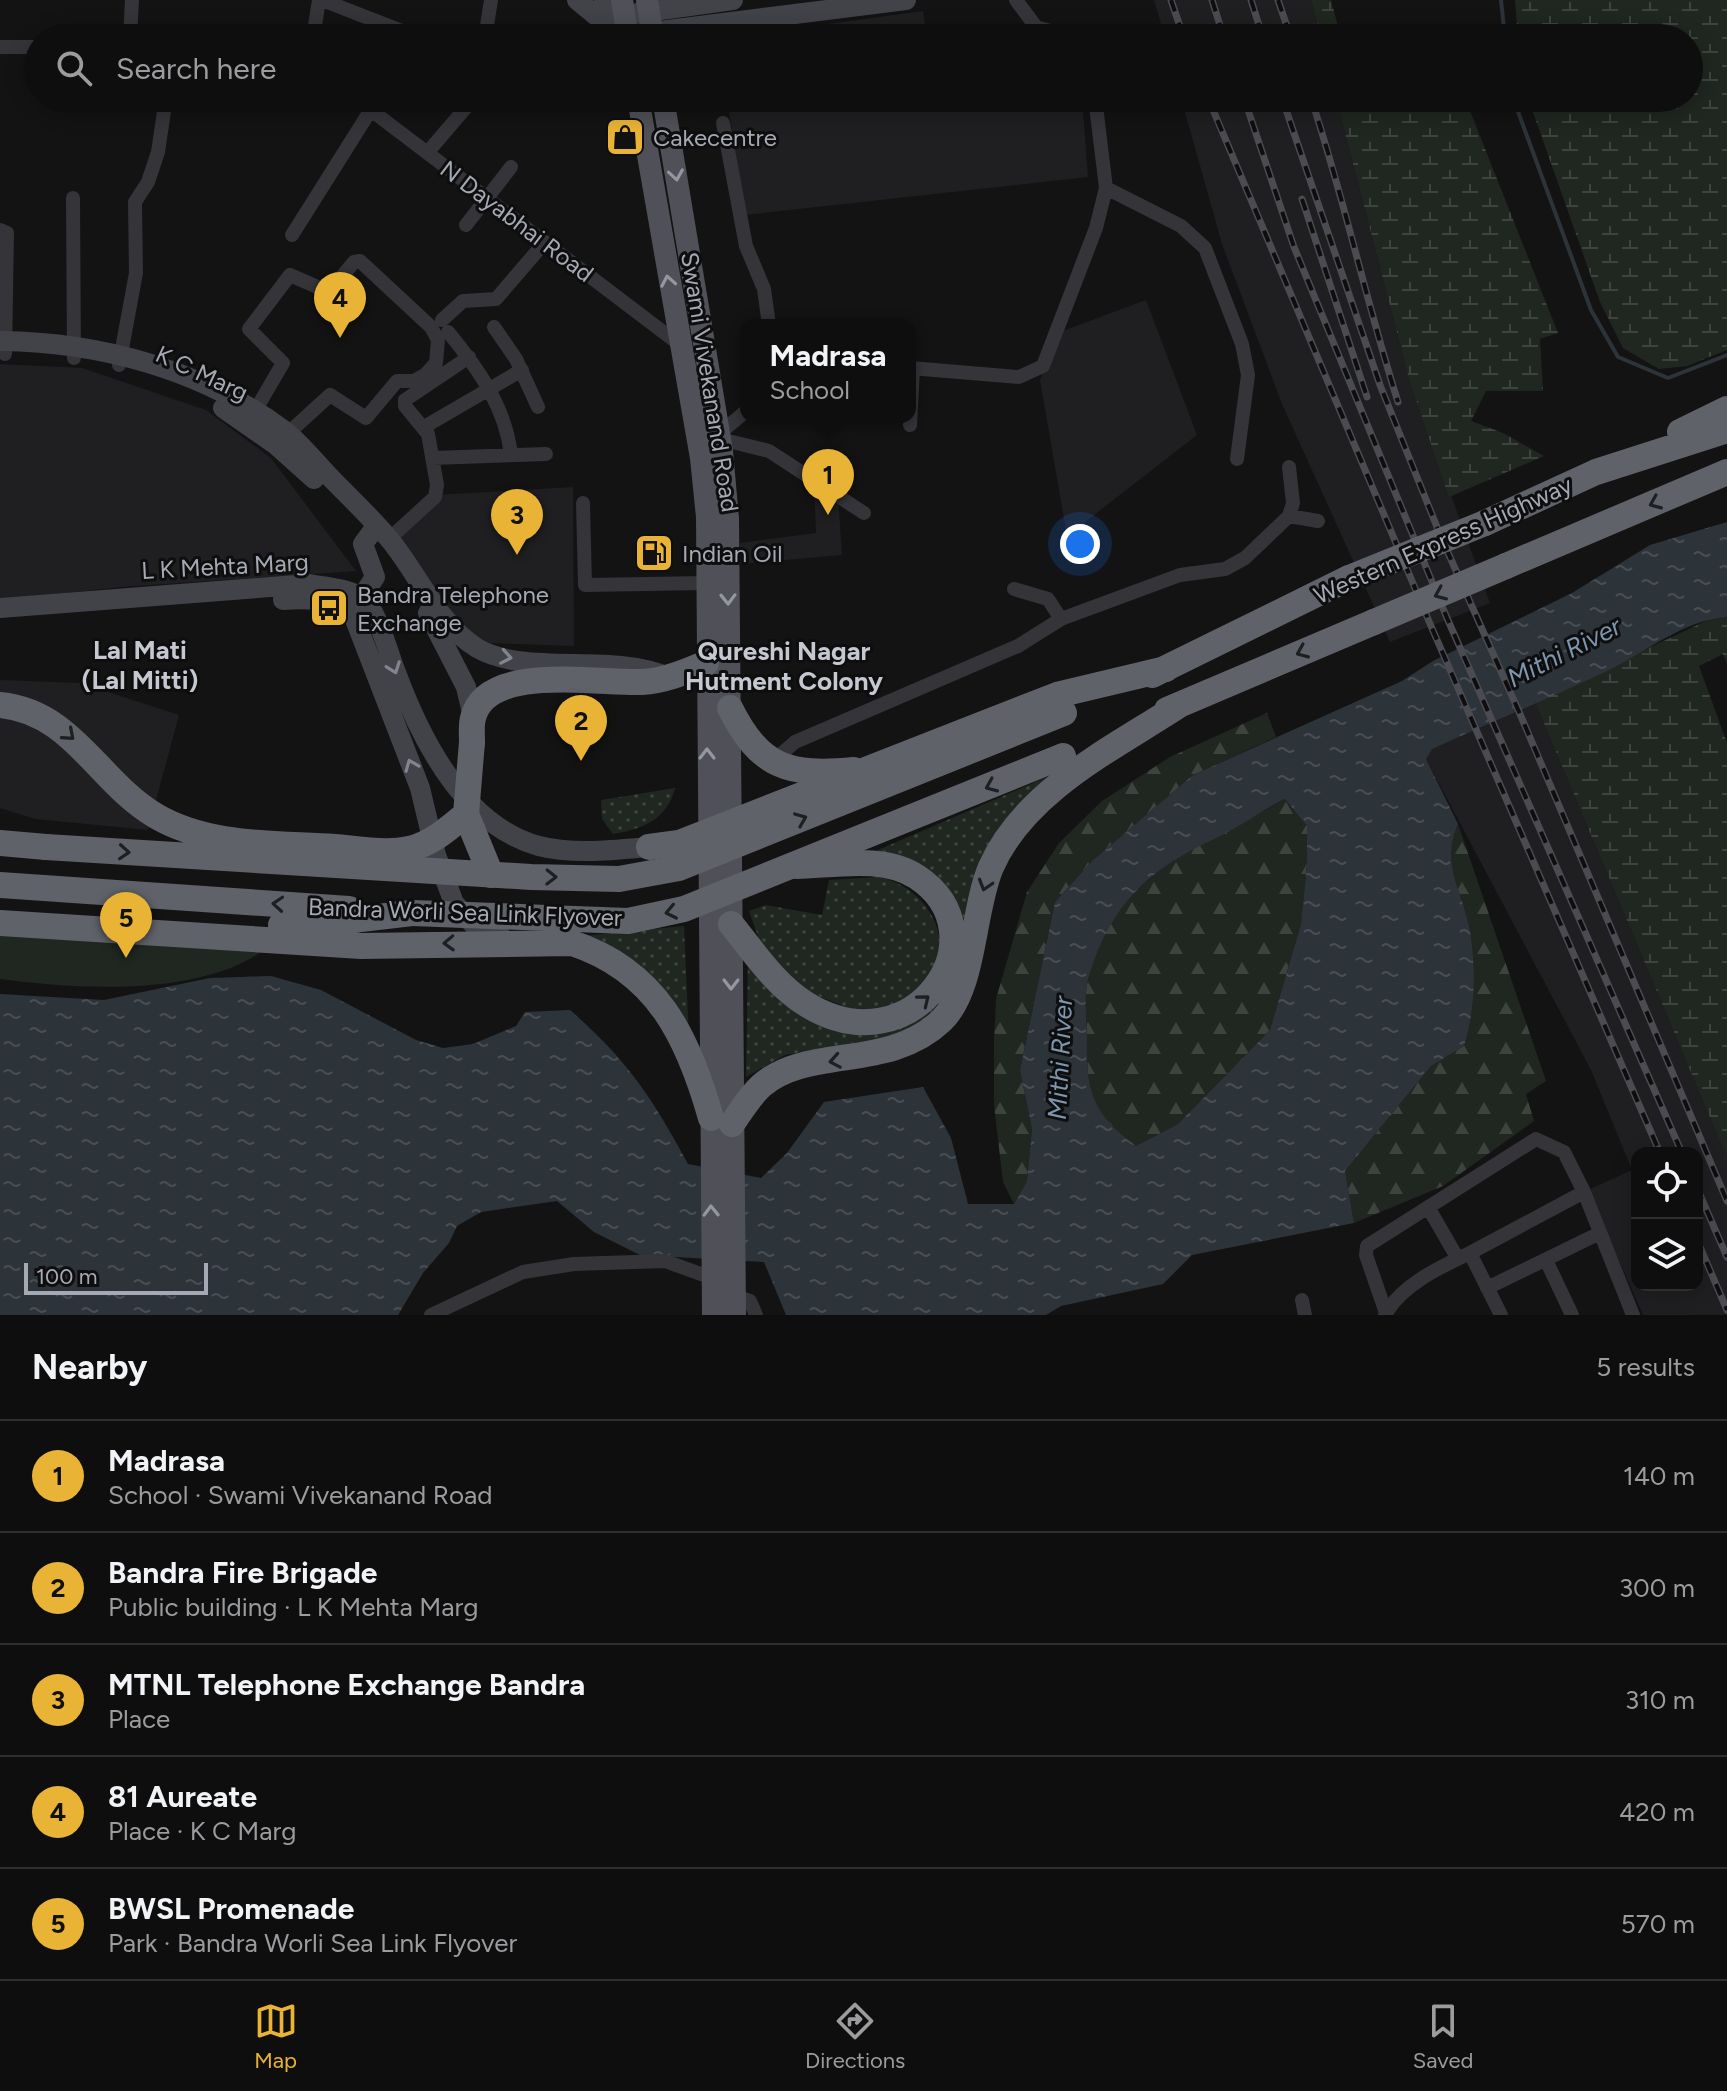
<!DOCTYPE html>
<html lang="en">
<head>
<meta charset="utf-8">
<style>
	:root { --surface:#0e0e0f; --page:#171718; --text:#f1f3f6; --muted:#9b9c9e; --line:#2e2e2f; --accent:#e9b435 }
	body { margin:0; font-family:Figtree,sans-serif; background:var(--page); color:var(--text) }
	.controls { position:absolute; right:24px; bottom:24px; display:grid; overflow:hidden; border-radius:16px; box-shadow:0 4px 20px #0003 }
	.controls button { width:72px; height:72px; display:grid; place-items:center; padding:0; border:0; border-bottom:2px solid var(--line); background:var(--surface); color:var(--text); font:40px sans-serif }
	.scale { position:absolute; left:24px; bottom:20px; width:184px; box-sizing:border-box; padding-left:8px; border:4px solid #a5a9b4; border-top:0; font-size:22px; line-height:28px; white-space:nowrap; color:#a5a9b4; -webkit-text-stroke:6px #0e0e0f; paint-order:stroke }
	.you { position:absolute; left:1080px; top:544px; width:28px; height:28px; margin:-20px; border:6px solid #fff; border-radius:50%; background:#1a73e8; box-shadow:0 0 0 12px #1a73e833 }
	.badge { display:grid; place-items:center; width:52px; height:52px; border-radius:50%; background:var(--accent); color:#111; font-size:26px; font-weight:700 }
	.pin { position:absolute; translate:-50% -66px; filter:drop-shadow(0 2px 4px #0008) }
	.pin::after { content:''; position:absolute; top:42px; width:28px; height:24px; background:inherit; clip-path:polygon(0 0,100% 0,50% 100%) }
	.popup { position:absolute; left:740px; top:319px; width:176px; height:104px; box-sizing:border-box; display:grid; place-content:center; border-radius:16px; background:var(--surface); filter:drop-shadow(0 2px 6px #0005); font-size:26px; white-space:nowrap; color:var(--muted) }
	.popup b { font-size:30px; color:var(--text) }
	.popup::after { content:''; position:absolute; left:50%; top:100%; margin-left:-16px; border:16px solid transparent; border-top-color:var(--surface) }
	.list { margin:0; padding:0; list-style:none }
	h2 { display:flex; justify-content:space-between; align-items:center; height:104px; margin:0; padding:0 32px; font-size:34px }
	h2 small { font-size:26px; font-weight:400; color:var(--muted) }
	.list li { display:grid; grid-template-columns:52px 1fr auto; gap:24px; align-items:center; box-sizing:border-box; height:112px; padding:0 32px; border-top:2px solid var(--line) }
	.list b { display:block; font-size:30px; white-space:nowrap }
	.list p { margin:0; font-size:26px; white-space:nowrap; color:var(--muted) }
	.list em { font-size:26px; font-style:normal; color:var(--muted) }
	.icon { flex:none; width:44px; height:44px; fill:none; stroke:currentColor; stroke-width:2; stroke-linecap:round; stroke-linejoin:round }
	.map { position:relative; flex:none; width:1727px; height:1315px; overflow:hidden }
	.search { position:absolute; background:var(--surface); box-shadow:0 4px 20px #0003; left:24px; right:24px; top:24px; height:88px; display:flex; align-items:center; gap:20px; box-sizing:border-box; padding:0 28px; border-radius:44px; color:var(--muted); font-size:30px }
	.sheet { height:664px; background:var(--surface) }
	nav { display:flex; justify-content:space-around; align-items:center; box-sizing:border-box; height:112px; border-top:2px solid var(--line); background:var(--surface); font-size:22px; color:var(--muted) }
	nav a { display:grid; justify-items:center; gap:4px }
	nav .on { color:var(--accent) }
	.map>svg:first-child { display:block }
</style>
</head>
<body>
<div class="map">
<svg width="1727" height="1315" viewBox="0 0 1727 1315">
	<defs>
		<pattern id="grass-dots" width="8" height="8" patternUnits="userSpaceOnUse" patternTransform="scale(2)"><rect width="8" height="8" fill="#1f2720"/><path d="M2 2h.1M6 6h.1" fill="none" stroke="#3d443e" stroke-width="1.8" stroke-linecap="round"/></pattern>
		<pattern id="forest-firs" width="22" height="20" patternUnits="userSpaceOnUse" patternTransform="scale(2)"><rect width="22" height="20" fill="#1f2720"/><path d="M5 1l3.5 6h-7zM16 11l3.5 6h-7z" fill="#3d443e"/></pattern>
		<pattern id="wetland-marsh" width="20" height="14" patternUnits="userSpaceOnUse" patternTransform="scale(2)"><rect width="20" height="14" fill="#1f2720"/><path d="M1 5h8M5 5V1M11 12h8M15 12V8" fill="none" stroke="#3d443e"/></pattern>
		<pattern id="water-ripples" width="26" height="14" patternUnits="userSpaceOnUse" patternTransform="scale(2)"><rect width="26" height="14" fill="#2c3339"/><path d="M2 4q2-2 4 0t4 0M15 11q2-2 4 0t4 0" fill="none" stroke="#484e53"/></pattern>
	</defs>
	<rect width="100%" height="100%" fill="#131314"/>
	<!-- built -->
	<path fill="#1f1f21" fill-rule="evenodd" d="M1154 0H1311L1321 38H1165Z
		M923 11 927 38H726Z
		M727 98H1082L1088 177 745 215Z
		M1181 98H1336L1409 379 1490 603 1390 642 1282 404 1222 244Z
		M1146 300 1197 435 1067 536 1040 380 1060 332Z
		M0 364 82 368 206 410 271 458 356 571 121 587 0 600Z
		M814 482 838 497 842 555 739 564 740 543 816 533Z
		M573 487 574 646 490 643 463 631 397 540 435 495Z
		M0 680 80 683 179 715 148 830 35 819 0 808Z
		M1535 702 1727 1158V1315H1643L1588 1190 1632 1170 1591 1070 1426 759 1431 749ZM1637 1153H1697V1285H1637Z"/>
	<!-- grass -->
	<path fill="url(#grass-dots)" d="M1047 777 1013 813 950 993 912 1033 785 1055 746 1077 748 955 760 976 897 1026 957 928 871 853Z
		M675 788C667 820 642 829 613 834L602 819 601 800Z
		M879 877C931 888 962 948 922 991 911 1003 879 1009 864 1014L800 989 760 942 749 911 766 905 822 915 829 880Z
		M684 926 689 1039 582 936Z"/>
	<!-- forest -->
	<path fill="url(#forest-firs)" d="M1267 713 1276 737 1193 775 1092 861 1055 902 1020 1070 1032 1129 1027 1181 1014 1204 1003 1182 994 1105V1042L996 999 1027 892 1059 843 1102 801 1170 757Z
		M1285 799 1307 826V864L1301 924 1270 1030 1178 1124 1136 1146C1091 1112 1086 1092 1087 1037 1087 1018 1083 994 1089 976 1119 869 1199 849 1285 799Z
		M1458 824 1546 1081 1526 1094 1534 1121 1443 1186 1354 1223 1345 1171 1431 1066 1464 1046C1475 1012 1476 973 1471 937 1466 895 1439 867 1458 824Z"/>
	<!-- wetland -->
	<path fill="url(#wetland-marsh)" d="M1311 0H1331L1341 38H1321Z
		M1515 0H1727V350L1687 366 1659 369 1623 348 1600 302 1528 98H1689V38H1518Z
		M1336 98H1465L1558 333 1540 339 1543 391H1486L1471 421 1503 433 1544 456 1449 497 1409 379Z
		M1714 617H1727V664L1723 654 1699 666 1727 743V1158L1535 702Z"/>
	<!-- park -->
	<path fill="#1f2720" d="M0 933 261 952C195 997 77 989 0 979Z"/>
	<!-- water -->
	<path fill="url(#water-ripples)" fill-rule="evenodd" d="M1727 522V617C1685 619 1643 654 1605 672 1548 699 1489 723 1432 749L1426 759 1458 824C1439 867 1466 895 1471 937 1476 973 1475 1012 1464 1046L1431 1066 1345 1171 1354 1223 1192 1255 1163 1284 1061 1306 1046 1315H786L764 1262 640 1255 594 1232 557 1201 481 1212 457 1226 449 1243 423 1273 398 1315H0V994L104 1000 210 978 271 976 321 990 416 1040 443 1048 473 1044 516 1026 525 1012 570 1010C628 1061 651 1096 688 1164L761 1178 787 1153 824 1102 923 1087 951 1138 968 1204H1014L1027 1181 1032 1129 1020 1070 1055 902 1092 861 1193 775 1402 681 1433 661 1572 593 1650 545ZM1285 799 1307 826V864L1301 924 1270 1030 1178 1124 1136 1146C1091 1112 1086 1091 1087 1036 1087 1018 1083 993 1089 976 1110 904 1151 868 1216 838 1240 827 1262 810 1285 799Z"/>
	<g fill="none" stroke-linecap="round" stroke-linejoin="round">
		<!-- stream -->
		<path stroke="#2c3339" stroke-width="4" d="M1501 0 1505 38
			M1513 98 1591 310 1618 357 1668 378 1727 355"/>
		<!-- street -->
		<path stroke="#343439" stroke-width="14" d="M322 0 420 38
			M1016 0 1036 27 1074 38
			M130 38 132 0
			M313 38 319 0
			M485 38 491 0
			M0 47H38
			M355 98 679 344
			M723 123 746 246 764 289 769 325
			M427 153 474 98
			M1106 188 1181 226 1205 248 1242 344 1248 375 1237 459
			M73 198 74 358
			M466 225 511 167
			M0 230 7 233 5 354
			M292 235 372 108
			M442 320 463 301 496 299 545 242
			M494 327 516 359 538 407
			M448 332C478 368 506 408 511 455
			M119 365 136 273 135 202 148 182 158 152 166 98
			M910 368 1019 377 1043 366 1096 228 1106 188 1095 98
			M255 411 283 363 249 329 290 275 329 292 354 262 360 261 431 327 438 340 436 363 425 375 414 381H397L366 418 330 395 283 438
			M910 425 913 368
			M424 427 522 370
			M719 434 746 411
			M720 439 769 451 864 513
			M432 458 546 454
			M583 503 585 585 708 583
			M1289 516 1293 503 1289 467
			M389 539 435 497 437 485 428 434 405 406V400L469 357
			M1014 589 1048 599 1061 619
			M773 761 795 742 1018 646 1061 619 1180 575 1225 569 1245 558 1289 516 1318 521
			M1428 1207 1458 1259
			M1470 1253 1584 1192 1633 1315
			M1546 1260 1572 1315
			M1487 1288 1600 1233
			M735 1296 750 1301 756 1315
			M1302 1300 1305 1315
			M1386 1313 1366 1255 1367 1246 1536 1139 1564 1152 1584 1192
			M431 1315 523 1272 574 1264 665 1261 712 1278
			M1385 1315C1401 1285 1440 1267 1470 1253L1501 1315"/>
		<!-- secondary -->
		<path stroke="#424349" stroke-width="20" d="M577 0 605 23 628 35 906 0
			M604 0 625 15 733 0
			M0 341C101 342 203 370 285 431 300 443 314 460 327 474 348 496 371 517 390 540 418 574 439 625 477 648 527 677 611 652 668 677
			M223 408 276 445 314 479
			M283 600C308 598 330 599 352 612L420 788 436 855 454 903 481 933 504 939
			M355 607 375 577 363 544 377 525
			M0 608 309 584C325 587 348 588 362 598 378 610 389 656 397 675 422 742 465 826 539 846 573 855 615 850 649 847
			M428 613 466 687 473 717"/>
		<!-- primary -->
		<path stroke="#505158" stroke-width="22" d="M622 0 628 38
			M647 0 653 38
			M638 98 701 458 707 517 713 1315
			M663 98 722 451 728 519 735 1315"/>
		<!-- highway -->
		<path stroke="#60626a" stroke-width="26" d="M1680 432 1727 409
			M1485 523 1596 472 1727 430
			M1506 566 1727 472
			M1152 675 1349 578
			M730 708C760 768 789 776 854 770
			M1167 710 1374 622
			M472 742C472 735 471 725 473 718 486 662 600 684 642 682 664 681 686 672 706 663
			M466 814 491 875
			M0 843 46 847
			M649 847 679 843 1057 695 1166 669
			M0 885 349 909
			M0 923 361 946 572 943C657 971 688 1037 711 1118
			M731 924C753 951 775 985 806 1004 914 1071 1005 935 917 877 884 855 835 865 797 866
			M281 925 301 926 412 913
			M732 1124C741 1111 749 1097 761 1086 807 1045 889 1071 941 1021 975 989 972 911 991 867 1025 790 1114 748 1181 704"/>
		<!-- rail casing -->
		<g stroke="#4b4c52" stroke-width="7">
			<path id="rail" d="M1171 0 1184 38
				M1212 0 1224 38
				M1251 0 1263 38
				M1278 0 1291 38
				M1208 98 1431 626 1660 1153
				M1244 98 1294 247 1447 618 1682 1153
				M1282 98 1380 385 1441 537 1520 714 1727 1201
				M1311 98C1344 198 1366 301 1398 402
				M1302 199 1367 397
				M1697 1188 1727 1257
				M1697 1240 1727 1310"/>
		</g>
		<!-- rail -->
		<use href="#rail" stroke="#0e0e0f" stroke-width="4" stroke-dasharray="12" stroke-linecap="butt"/>
		<!-- highway-bridge -->
		<path stroke="#60626a" stroke-width="26" d="M1349 578 1485 523
			M1374 622 1506 566
			M0 705C73 712 98 782 156 816 209 847 276 843 335 847 358 849 386 854 409 849 431 844 448 829 466 814L472 742
			M46 847 531 877 619 879 679 868 1064 713
			M412 913 628 921 684 909 1063 756"/>
	</g>
	<!-- one-way arrows -->
	<defs><path id="oneway-chevron" d="M-2-3.5L2.5 0L-2 3.5" fill="none" stroke-width="1.6" stroke-linecap="round" stroke-linejoin="round" transform="scale(2)"/></defs>
	<g stroke="#9497a2">
		<use href="#oneway-chevron" transform="translate(676 175) rotate(81)"/>
		<use href="#oneway-chevron" transform="translate(668 281) rotate(-100)"/>
		<use href="#oneway-chevron" transform="translate(728 599) rotate(89)"/>
		<use href="#oneway-chevron" transform="translate(707 754) rotate(-90)"/>
		<use href="#oneway-chevron" transform="translate(731 984) rotate(90)"/>
		<use href="#oneway-chevron" transform="translate(711 1211) rotate(-91)"/>
	</g>
	<g stroke="#1e1f21">
		<use href="#oneway-chevron" transform="translate(1655 503) rotate(157)"/>
		<use href="#oneway-chevron" transform="translate(1440 594) rotate(157)"/>
		<use href="#oneway-chevron" transform="translate(1302 652) rotate(157)"/>
		<use href="#oneway-chevron" transform="translate(69 735) rotate(41)"/>
		<use href="#oneway-chevron" transform="translate(991 786) rotate(157)"/>
		<use href="#oneway-chevron" transform="translate(801 819) rotate(-22)"/>
		<use href="#oneway-chevron" transform="translate(124 852) rotate(4)"/>
		<use href="#oneway-chevron" transform="translate(551 877) rotate(1)"/>
		<use href="#oneway-chevron" transform="translate(985 885) rotate(107)"/>
		<use href="#oneway-chevron" transform="translate(278 904) rotate(-176)"/>
		<use href="#oneway-chevron" transform="translate(671 912) rotate(168)"/>
		<use href="#oneway-chevron" transform="translate(449 943) rotate(178)"/>
		<use href="#oneway-chevron" transform="translate(924 1000) rotate(-39)"/>
		<use href="#oneway-chevron" transform="translate(835 1061) rotate(170)"/>
	</g>
	<g stroke="#82858f">
		<use href="#oneway-chevron" transform="translate(506 657) rotate(10)"/>
		<use href="#oneway-chevron" transform="translate(394 668) rotate(70)"/>
		<use href="#oneway-chevron" transform="translate(411 765) rotate(-112)"/>
	</g>
	<!-- icons -->
	<defs>
		<g id="shop-square" transform="scale(2)"><rect x="-9" y="-9" width="18" height="18" rx="4" fill="#e9b435" stroke="#0e0e0f"/><path d="M-5-2.5h2.3a2.7 3.5 0 0 1 5.4 0H5L5.5 6h-11ZM-1.5-2.5h3a1.5 2.3 0 0 0-3 0Z" fill="#111"/></g>
		<g id="fuel-square" transform="scale(2)"><rect x="-9" y="-9" width="18" height="18" rx="4" fill="#e9b435" stroke="#0e0e0f"/><path d="M-5.5-6h7V0h2V4h1.3V-2.5L3-4.5l.8-.8L6-3V5H2.5V1h-1V6h-7ZM-4.2-4.7v3.2H.2V-4.7Z" fill="#111"/></g>
		<g id="bus-square" transform="scale(2)"><rect x="-9" y="-9" width="18" height="18" rx="4" fill="#e9b435" stroke="#0e0e0f"/><path d="M-5-6H5V4H4V6H2V4H-2V6H-4V4H-5ZM-3.5-4V0h7V-4ZM-3.5 1.2v1.5H-2V1.2ZM2 1.2v1.5H3.5V1.2Z" fill="#111"/></g>
	</defs>
	<g fill-rule="evenodd">
		<use href="#shop-square" x="625" y="137"/>
		<use href="#fuel-square" x="654" y="553"/>
		<use href="#bus-square" x="329" y="608"/>
	</g>
	<g text-anchor="middle" dominant-baseline="central" stroke-width="6" stroke-linejoin="round" paint-order="stroke">
		<!-- poi labels -->
		<g font-size="24" fill="#a5a9b4" stroke="#0e0e0f" text-anchor="start">
			<text x="653" y="137">Cakecentre</text>
			<text x="682" y="553">Indian Oil</text>
			<text x="357" y="594">Bandra Telephone<tspan x="357" dy="28">Exchange</tspan></text>
		</g>
		<!-- street labels -->
		<g font-size="24" fill="#a5a9b4" stroke="#0e0e0f">
			<text transform="translate(517 221) rotate(37)">N Dayabhai Road</text>
			<text transform="translate(202 373) rotate(25)">K C Marg</text>
			<text transform="translate(710 382) rotate(81)">Swami Vivekanand Road</text>
			<text transform="translate(1443 540) rotate(-24)">Western Express Highway</text>
			<text transform="translate(225 566) rotate(-3)">L K Mehta Marg</text>
			<text transform="translate(465 912) rotate(2)">Bandra Worli Sea Link Flyover</text>
		</g>
		<!-- neighbourhood labels -->
		<g font-size="26" font-weight="bold" fill="#c5c8d0" stroke="#0e0e0f">
			<text x="140" y="650">Lal Mati<tspan x="140" dy="30">(Lal Mitti)</tspan></text>
			<text x="784" y="651">Qureshi Nagar<tspan x="784" dy="30">Hutment Colony</tspan></text>
		</g>
		<!-- water labels -->
		<g font-size="26" font-style="italic" fill="#7d95ae" stroke="#0e0e0f">
			<text transform="translate(1564 652) rotate(-27)">Mithi River</text>
			<text transform="translate(1060 1058) rotate(-87)">Mithi River</text>
		</g>
	</g>
</svg>
<div class="controls">
<button><svg class="icon" aria-label="locate" viewBox="0 0 24 24"><circle cx="12" cy="12" r="6"/><path d="M12 2v4M12 18v4M2 12h4M18 12h4"/></svg></button>
<button><svg class="icon" aria-label="layers" viewBox="0 0 24 24"><path d="M12 4l9 5-9 5-9-5zM3 14l9 5 9-5"/></svg></button>
</div>
<div class="scale">100 m</div>
<div class="you"></div>
<div class="pin badge" style="left:828px;top:515px">1</div>
<div class="popup"><b>Madrasa</b>School</div>
<div class="pin badge" style="left:581px;top:761px">2</div>
<div class="pin badge" style="left:517px;top:555px">3</div>
<div class="pin badge" style="left:340px;top:338px">4</div>
<div class="pin badge" style="left:126px;top:958px">5</div>
<div class="search"><svg class="icon" aria-label="search" viewBox="0 0 24 24"><circle cx="10" cy="10" r="6"/><path d="M15 15l6 6"/></svg>Search here</div>
</div>
<section class="sheet">
<h2>Nearby<small>5 results</small></h2>
<ul class="list">
<li><span class="badge">1</span><div><b>Madrasa</b><p>School · Swami Vivekanand Road</p></div><em>140 m</em></li>
<li><span class="badge">2</span><div><b>Bandra Fire Brigade</b><p>Public building · L K Mehta Marg</p></div><em>300 m</em></li>
<li><span class="badge">3</span><div><b>MTNL Telephone Exchange Bandra</b><p>Place</p></div><em>310 m</em></li>
<li><span class="badge">4</span><div><b>81 Aureate</b><p>Place · K C Marg</p></div><em>420 m</em></li>
<li><span class="badge">5</span><div><b>BWSL Promenade</b><p>Park · Bandra Worli Sea Link Flyover</p></div><em>570 m</em></li>
</ul>
</section>
<nav>
<a class="on"><svg class="icon" aria-label="map" viewBox="0 0 24 24"><path d="M3 6l6-2 6 2 6-2v14l-6 2-6-2-6 2zM9 4v14M15 6v14"/></svg>Map</a>
<a><svg class="icon" aria-label="directions" viewBox="0 0 24 24"><path d="M12 3l9 9-9 9-9-9zM9 14v-3h6M13 9l2 2-2 2"/></svg>Directions</a>
<a><svg class="icon" aria-label="saved" viewBox="0 0 24 24"><path d="M7 4h10v16l-5-4-5 4z"/></svg>Saved</a>
</nav>
</body>
</html>
